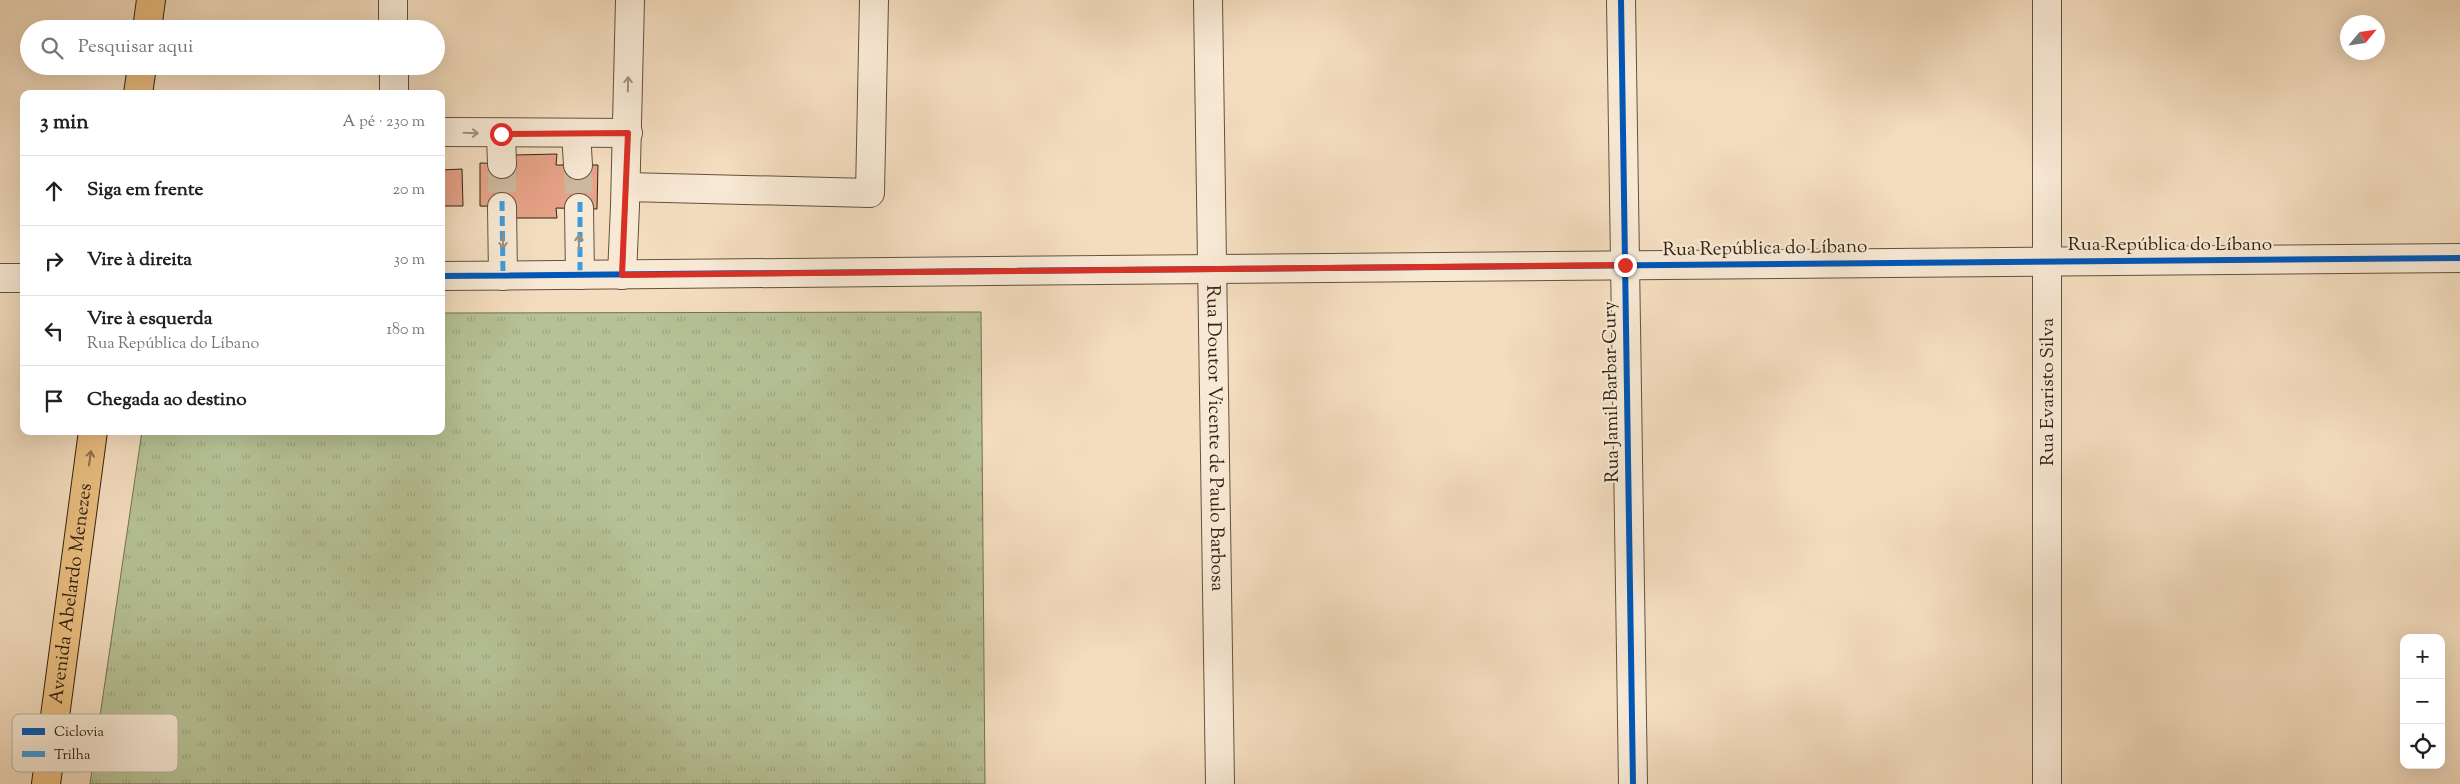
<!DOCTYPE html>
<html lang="pt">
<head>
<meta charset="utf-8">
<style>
	:root { --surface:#fff; --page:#f6f6f6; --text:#202124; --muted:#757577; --line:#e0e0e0 }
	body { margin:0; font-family:"Sorts Mill Goudy",serif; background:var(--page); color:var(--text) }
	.controls { position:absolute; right:15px; bottom:15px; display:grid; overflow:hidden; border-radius:10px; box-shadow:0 5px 20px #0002 }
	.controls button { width:45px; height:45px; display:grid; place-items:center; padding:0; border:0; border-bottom:1px solid var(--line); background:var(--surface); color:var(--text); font:25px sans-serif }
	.compass { position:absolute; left:2340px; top:15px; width:45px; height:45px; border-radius:50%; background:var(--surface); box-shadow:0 5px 20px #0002; rotate:61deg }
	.stop { position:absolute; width:15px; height:15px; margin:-11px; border:4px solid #d93025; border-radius:50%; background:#fff }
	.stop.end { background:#d93025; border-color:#fff; box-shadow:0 1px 5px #0008 }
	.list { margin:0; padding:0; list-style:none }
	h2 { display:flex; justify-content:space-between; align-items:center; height:65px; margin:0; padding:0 20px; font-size:21px }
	h2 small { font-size:16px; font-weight:400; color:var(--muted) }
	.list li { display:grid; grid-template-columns:32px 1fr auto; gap:15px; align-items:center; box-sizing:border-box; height:70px; padding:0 20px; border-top:1px solid var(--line) }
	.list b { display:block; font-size:19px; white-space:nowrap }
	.list p { margin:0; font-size:16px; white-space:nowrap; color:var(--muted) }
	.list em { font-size:16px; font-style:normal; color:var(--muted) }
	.icon { flex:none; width:28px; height:28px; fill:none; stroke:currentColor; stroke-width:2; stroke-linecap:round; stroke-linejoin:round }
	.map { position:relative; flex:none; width:2460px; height:784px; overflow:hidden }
	.search { position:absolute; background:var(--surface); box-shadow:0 5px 20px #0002; left:20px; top:20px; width:425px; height:55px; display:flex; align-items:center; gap:12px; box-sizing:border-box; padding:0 18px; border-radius:28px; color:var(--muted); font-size:19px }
	.panel { position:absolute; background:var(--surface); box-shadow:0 5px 20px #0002; left:20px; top:90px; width:425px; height:345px; border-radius:10px }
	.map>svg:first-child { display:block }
</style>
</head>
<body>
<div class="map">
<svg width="2460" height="784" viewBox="0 0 2460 784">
	<defs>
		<pattern id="grass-tufts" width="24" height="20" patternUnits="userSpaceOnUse" patternTransform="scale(1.25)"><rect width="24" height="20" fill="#b6c296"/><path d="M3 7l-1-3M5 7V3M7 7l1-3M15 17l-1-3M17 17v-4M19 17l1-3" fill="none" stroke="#9da680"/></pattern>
	</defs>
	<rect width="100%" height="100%" fill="#f4ddbf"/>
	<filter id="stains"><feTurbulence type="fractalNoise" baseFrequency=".004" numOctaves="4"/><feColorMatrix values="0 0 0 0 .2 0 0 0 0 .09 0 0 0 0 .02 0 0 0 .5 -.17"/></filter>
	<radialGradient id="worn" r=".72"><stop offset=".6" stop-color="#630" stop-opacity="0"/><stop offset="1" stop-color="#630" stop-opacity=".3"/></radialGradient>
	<!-- grass -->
	<path fill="url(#grass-tufts)" stroke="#737254" d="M981 312 985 784H90L142 431H441V313Z"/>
	<!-- building -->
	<path fill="#e7a287" stroke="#302313" d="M557 154 556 165H598L597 209 556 208 557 218H515V207L480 206V163L515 164V155Z
		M462 169 463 206H441V170Z"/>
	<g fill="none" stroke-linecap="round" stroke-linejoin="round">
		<!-- minor-tunnel -->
		<path stroke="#cdb89d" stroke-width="28" stroke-dasharray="28 14" stroke-linecap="butt" d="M502 164V207
			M578 165 579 208"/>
		<!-- minor casing -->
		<g stroke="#61523e" stroke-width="30">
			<g id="minor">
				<path d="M393 0V29"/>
				<path id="s1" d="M1208 0 1220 784"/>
				<path d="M1621 0 1633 784"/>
				<path d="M394 66V94"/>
				<path d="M441 132 628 133"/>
				<path d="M576 133 578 165"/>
				<path d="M501 134 502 164"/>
				<path d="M626 187 870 193 874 0"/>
				<path d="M502 207 503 276"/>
				<path d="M579 208 580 275"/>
				<path d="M622 275 625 206 630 0"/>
				<path d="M441 276 2460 258"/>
				<path d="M0 278H24"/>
				<path d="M2047 784V0"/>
			</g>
		</g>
		<!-- major casing -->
		<g stroke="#302313" stroke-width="30">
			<g id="major">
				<path d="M147 29 151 0"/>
				<path d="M138 94 142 66"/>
				<path id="s2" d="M46 784 93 431"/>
			</g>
		</g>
		<!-- minor -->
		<use href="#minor" stroke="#f8e9d5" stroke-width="28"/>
		<!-- major -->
		<use href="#major" stroke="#eabe80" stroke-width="28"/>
		<!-- quiet -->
		<path stroke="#3e9cde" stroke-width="5" stroke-dasharray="10 5" stroke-linecap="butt" d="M502 201 503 276
			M580 202V275
			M622 275 625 206"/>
		<!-- cycleway casing -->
		<g stroke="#f8e9d5" stroke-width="9">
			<path id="cycleway" d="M1621 0 1633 784
				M441 276 2460 258"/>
		</g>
		<!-- cycleway -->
		<use href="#cycleway" stroke="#0057b8" stroke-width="6"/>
	</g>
	<!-- one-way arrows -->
	<defs><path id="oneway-shaft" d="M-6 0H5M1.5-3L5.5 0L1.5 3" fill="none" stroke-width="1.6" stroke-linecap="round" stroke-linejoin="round" transform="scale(1.25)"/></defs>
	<g stroke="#9e907e">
		<use href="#oneway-shaft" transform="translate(628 84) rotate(-89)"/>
		<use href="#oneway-shaft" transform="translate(471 133) rotate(2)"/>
		<use href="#oneway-shaft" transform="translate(503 241) rotate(89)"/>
		<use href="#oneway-shaft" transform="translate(579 242) rotate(-90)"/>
	</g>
	<use stroke="#8d704a" href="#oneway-shaft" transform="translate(90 458) rotate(-82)"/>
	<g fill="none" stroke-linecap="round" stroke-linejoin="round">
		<!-- route -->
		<path stroke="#d93025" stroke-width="6" d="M501 134 628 133 622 275 1625 265"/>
	</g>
	<g text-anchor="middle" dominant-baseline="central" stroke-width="4.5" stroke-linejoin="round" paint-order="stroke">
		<!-- street labels -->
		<g font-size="19" fill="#302313" stroke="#f8e9d5">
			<text x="2170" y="245">Rua República do Líbano</text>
			<text transform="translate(1765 249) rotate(-1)">Rua República do Líbano</text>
			<text transform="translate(1612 392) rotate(-91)">Rua Jamil Barbar Cury</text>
			<text transform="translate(2048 392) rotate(-90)">Rua Evaristo Silva</text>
			<text stroke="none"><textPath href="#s1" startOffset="438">Rua Doutor Vicente de Paulo Barbosa</textPath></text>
			<text stroke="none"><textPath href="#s2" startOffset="192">Avenida Abelardo Menezes</textPath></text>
		</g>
	</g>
	<!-- legend -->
	<rect x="12" y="714" width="166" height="58" rx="8" fill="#f8e9d5" stroke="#bcae9b" stroke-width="1"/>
	<rect x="22" y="728" width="23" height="7" fill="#0057b8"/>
	<rect x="22" y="751" width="23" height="6" fill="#3e9cde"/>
	<g font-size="14" fill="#302313">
		<text x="54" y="736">Ciclovia</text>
		<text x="54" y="759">Trilha</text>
	</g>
	<rect width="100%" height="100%" filter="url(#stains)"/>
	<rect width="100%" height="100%" fill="url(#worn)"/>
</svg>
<div class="controls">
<button>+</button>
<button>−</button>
<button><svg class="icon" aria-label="locate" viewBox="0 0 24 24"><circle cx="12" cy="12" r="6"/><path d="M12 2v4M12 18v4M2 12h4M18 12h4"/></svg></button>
</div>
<svg class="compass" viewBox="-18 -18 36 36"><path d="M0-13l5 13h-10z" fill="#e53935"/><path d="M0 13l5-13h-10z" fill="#757577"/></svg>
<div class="stop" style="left:501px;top:134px"></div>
<div class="stop end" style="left:1625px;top:265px"></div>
<div class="search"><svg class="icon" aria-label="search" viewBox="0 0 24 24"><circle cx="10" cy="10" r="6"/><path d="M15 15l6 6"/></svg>Pesquisar aqui</div>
<section class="panel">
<h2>3 min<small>A pé · 230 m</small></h2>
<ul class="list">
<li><svg class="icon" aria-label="ahead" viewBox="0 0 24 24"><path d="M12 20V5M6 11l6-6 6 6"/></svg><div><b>Siga em frente</b></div><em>20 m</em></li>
<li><svg class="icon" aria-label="right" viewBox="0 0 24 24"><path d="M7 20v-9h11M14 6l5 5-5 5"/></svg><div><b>Vire à direita</b></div><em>30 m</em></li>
<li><svg class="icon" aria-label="left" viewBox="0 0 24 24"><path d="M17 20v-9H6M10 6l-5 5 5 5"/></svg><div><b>Vire à esquerda</b><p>Rua República do Líbano</p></div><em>180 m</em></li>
<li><svg class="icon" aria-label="arrive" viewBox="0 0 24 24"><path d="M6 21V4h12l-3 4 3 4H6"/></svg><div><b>Chegada ao destino</b></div></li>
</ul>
</section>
</div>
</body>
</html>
